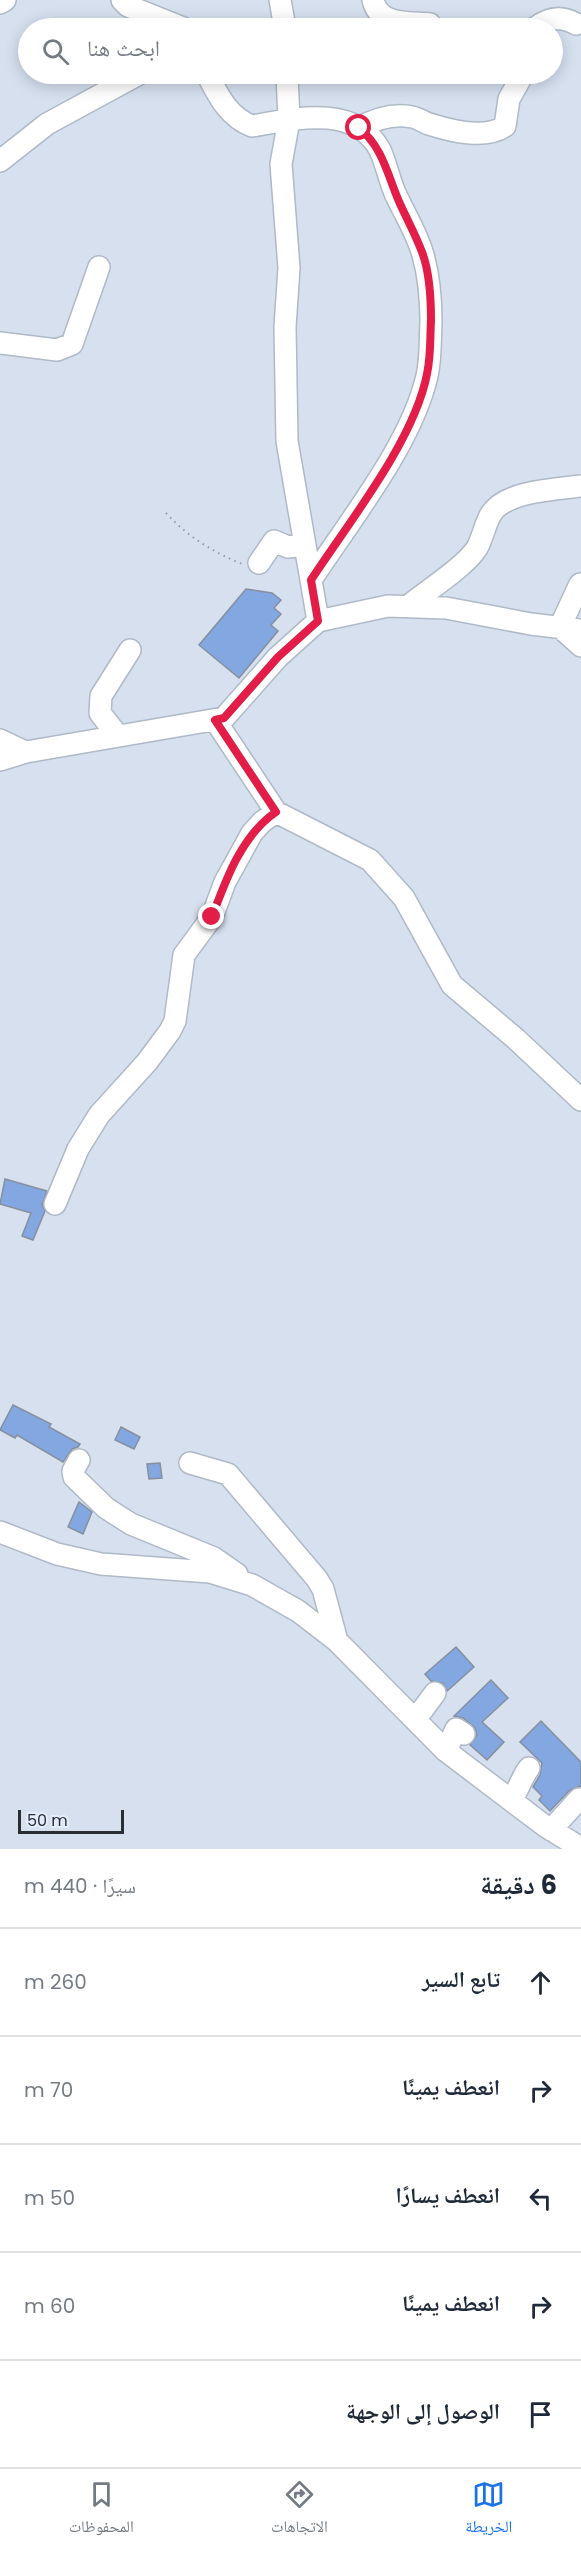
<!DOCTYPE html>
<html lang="ar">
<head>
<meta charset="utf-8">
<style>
	:root { --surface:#fff; --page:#f2f2f3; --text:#1f2937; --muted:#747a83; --line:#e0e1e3; --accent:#1a73e8 }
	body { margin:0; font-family:Poppins,"Noto Naskh Arabic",sans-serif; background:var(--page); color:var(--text); direction:rtl }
	.scale { position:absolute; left:18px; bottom:15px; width:106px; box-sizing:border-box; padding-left:6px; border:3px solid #2a2d33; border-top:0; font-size:16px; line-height:21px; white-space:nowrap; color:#2a2d33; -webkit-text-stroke:4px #e4edfc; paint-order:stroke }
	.stop { position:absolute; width:18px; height:18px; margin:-14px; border:4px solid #e11d48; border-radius:50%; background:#fff }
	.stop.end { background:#e11d48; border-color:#fff; box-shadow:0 2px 6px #0008 }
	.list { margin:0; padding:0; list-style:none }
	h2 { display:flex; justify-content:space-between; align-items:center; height:78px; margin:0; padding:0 24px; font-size:26px }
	h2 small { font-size:20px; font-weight:400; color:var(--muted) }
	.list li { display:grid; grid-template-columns:39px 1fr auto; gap:18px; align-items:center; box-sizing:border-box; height:108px; padding:0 24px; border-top:2px solid var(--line) }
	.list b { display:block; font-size:22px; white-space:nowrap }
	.list em { font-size:20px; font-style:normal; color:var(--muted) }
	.icon { flex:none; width:33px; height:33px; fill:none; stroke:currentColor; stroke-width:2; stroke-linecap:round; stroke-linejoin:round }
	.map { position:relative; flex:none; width:581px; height:1849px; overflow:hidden; direction:ltr }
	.search { position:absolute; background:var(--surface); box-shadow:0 3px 15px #0003; left:18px; right:18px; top:18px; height:66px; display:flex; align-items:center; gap:15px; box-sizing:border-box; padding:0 21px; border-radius:33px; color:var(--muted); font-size:22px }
	.sheet { height:618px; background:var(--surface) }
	nav { display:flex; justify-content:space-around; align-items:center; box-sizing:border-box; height:84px; border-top:2px solid var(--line); background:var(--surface); font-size:16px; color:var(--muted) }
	nav a { display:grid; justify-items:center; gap:3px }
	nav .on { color:var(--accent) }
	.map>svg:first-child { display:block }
</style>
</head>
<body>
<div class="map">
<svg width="581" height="1849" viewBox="0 0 581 1849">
	<rect width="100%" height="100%" fill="#d6e0ef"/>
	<!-- building -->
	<path fill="#83a7e0" stroke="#868f9d" stroke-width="1.5" d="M246 589 272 593 281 600 274 608 281 614 271 625 278 631 239 678 199 645Z
		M5 1179 47 1191 42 1205 45 1211 33 1240 22 1236 31 1213 0 1204Z
		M13 1405 51 1424 49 1427 80 1444 78 1447 72 1449 63 1462 17 1435 15 1438 0 1430Z
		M121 1427 140 1437 134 1449 115 1440Z
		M160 1463 162 1478 149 1479 147 1464Z
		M79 1502 92 1512 83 1534 68 1527Z
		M456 1647 474 1667 447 1691 443 1683 431 1681 425 1674Z
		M491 1680 508 1698 482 1722 504 1742 487 1760 470 1745 477 1735 475 1728 463 1718 454 1716Z
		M541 1721 581 1762V1786L570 1790 550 1811 539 1800 542 1796 533 1787 540 1775 542 1763 520 1742Z"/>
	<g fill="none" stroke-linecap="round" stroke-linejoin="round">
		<!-- minor casing -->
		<g stroke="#afb9c7" stroke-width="24">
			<path id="minor" d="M122 0 128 6 183 28
				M280 0 285 28
				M373 0C379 26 408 22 430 24
				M0 3 5 0
				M535 28C548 18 561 15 576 24
				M207 74C218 95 228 117 252 126 293 119 355 103 380 150 386 163 389 179 395 193 404 213 417 233 423 255 429 276 431 300 431 322 430 340 431 358 427 376 411 445 350 520 311 580L318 621
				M287 74 289 120 281 164 289 268 285 327 287 441 311 580
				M359 128C375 119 393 113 412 117 418 118 423 122 429 124 451 131 485 140 505 126L509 99 523 74
				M0 161 47 124 139 74
				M0 343 57 350 72 344 99 267
				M259 563 274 541 288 547 305 545
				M580 584 560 627 581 646
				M407 607C425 592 465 567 477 548 483 537 485 524 491 514 505 491 557 489 581 486
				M215 720 276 812 370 860 404 898 452 985 516 1039 581 1100
				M118 736 100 713 101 696 130 650
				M0 740 25 752
				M0 760 26 752 224 718 278 657 318 621 388 606 446 608 531 624 581 630
				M55 1204 78 1149 99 1115 147 1062 170 1031 175 1021 184 955 212 917 225 882 252 833 262 822 276 812
				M79 1460 73 1471 74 1477 106 1508 131 1524 214 1558 237 1574
				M190 1463 228 1474 317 1579 323 1589 337 1641
				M0 1532 57 1554 101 1564 210 1572 252 1585 298 1611 337 1641 446 1751 545 1826 581 1848
				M415 1720 435 1693
				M446 1751 456 1729 464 1734
				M511 1800C519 1790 521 1778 529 1768
				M551 1830 579 1799"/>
		</g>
		<!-- path -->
		<path stroke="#939ba6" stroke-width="2" stroke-dasharray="1.5 4.5" stroke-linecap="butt" d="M166 513C188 537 213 552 242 564"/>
		<!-- minor -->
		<use href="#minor" stroke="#fff" stroke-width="21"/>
	</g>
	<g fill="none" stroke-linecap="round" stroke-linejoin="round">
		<!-- route -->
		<path stroke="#e11d48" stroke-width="8" d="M212 917C226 879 242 835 276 812L215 720 224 718 278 657 318 621 311 580C349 522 414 441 427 374 431 356 430 338 431 320 431 298 430 273 422 252 416 236 408 221 401 206 388 178 384 148 359 128"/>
	</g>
</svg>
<div class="scale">50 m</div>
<div class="stop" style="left:359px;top:128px"></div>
<div class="stop end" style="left:212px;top:917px"></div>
<div class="search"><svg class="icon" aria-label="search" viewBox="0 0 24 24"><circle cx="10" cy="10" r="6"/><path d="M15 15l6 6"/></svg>ابحث هنا</div>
</div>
<section class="sheet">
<h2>6 دقيقة<small>سيرًا · 440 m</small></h2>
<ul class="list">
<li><svg class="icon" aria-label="ahead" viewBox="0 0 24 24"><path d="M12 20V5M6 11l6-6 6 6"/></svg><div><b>تابع السير</b></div><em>260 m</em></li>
<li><svg class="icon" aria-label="right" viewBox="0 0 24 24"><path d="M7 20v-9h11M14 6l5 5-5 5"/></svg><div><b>انعطف يمينًا</b></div><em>70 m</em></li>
<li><svg class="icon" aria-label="left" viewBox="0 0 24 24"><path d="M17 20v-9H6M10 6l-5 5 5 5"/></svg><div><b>انعطف يسارًا</b></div><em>50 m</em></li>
<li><svg class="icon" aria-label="right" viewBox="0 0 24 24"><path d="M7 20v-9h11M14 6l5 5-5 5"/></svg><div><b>انعطف يمينًا</b></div><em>60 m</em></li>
<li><svg class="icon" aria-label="arrive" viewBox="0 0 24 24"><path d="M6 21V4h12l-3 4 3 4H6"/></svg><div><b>الوصول إلى الوجهة</b></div></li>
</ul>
</section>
<nav>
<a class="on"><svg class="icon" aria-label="map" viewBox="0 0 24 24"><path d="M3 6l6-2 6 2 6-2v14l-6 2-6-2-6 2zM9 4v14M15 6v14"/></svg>الخريطة</a>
<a><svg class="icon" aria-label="directions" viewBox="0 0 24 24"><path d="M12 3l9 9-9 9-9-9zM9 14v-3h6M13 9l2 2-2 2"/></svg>الاتجاهات</a>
<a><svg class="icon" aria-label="saved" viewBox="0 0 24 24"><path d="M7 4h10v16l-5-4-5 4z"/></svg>المحفوظات</a>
</nav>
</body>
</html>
